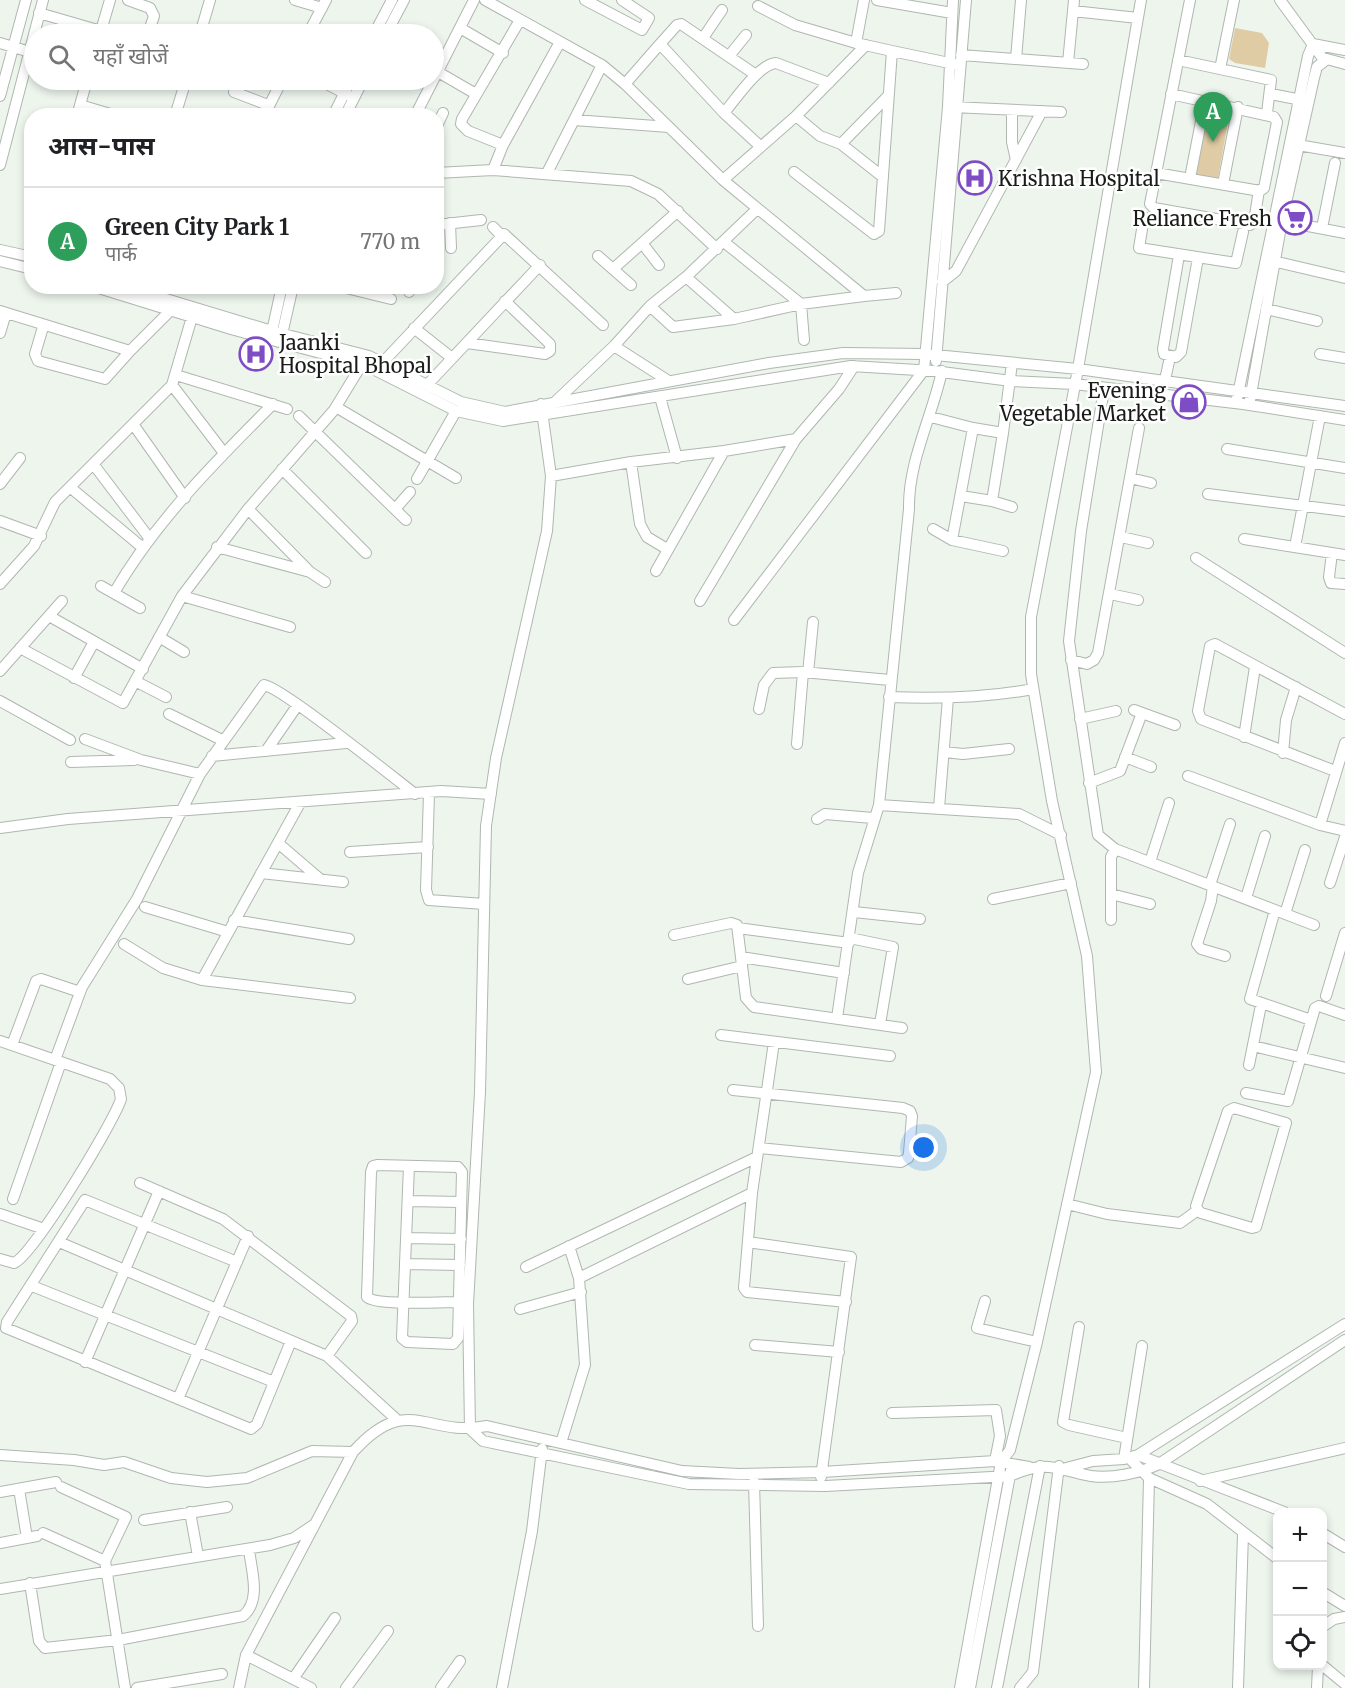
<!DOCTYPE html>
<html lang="hi">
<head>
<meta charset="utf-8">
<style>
	:root { --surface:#fff; --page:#f2f2f2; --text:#202124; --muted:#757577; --line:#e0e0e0; --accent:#0f766e }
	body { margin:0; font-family:Merriweather,"Noto Sans Devanagari",serif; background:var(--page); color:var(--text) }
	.controls { position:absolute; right:18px; bottom:18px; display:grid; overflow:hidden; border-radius:12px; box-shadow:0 3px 9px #0003 }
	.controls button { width:54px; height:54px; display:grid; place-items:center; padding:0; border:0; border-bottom:2px solid var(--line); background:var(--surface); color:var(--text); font:30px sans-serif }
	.you { position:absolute; left:924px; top:1148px; width:21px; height:21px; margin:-15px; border:4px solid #fff; border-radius:50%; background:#1a73e8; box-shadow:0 0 0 9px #1a73e833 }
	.badge { display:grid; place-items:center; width:39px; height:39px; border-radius:50%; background:var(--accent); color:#fff; font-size:20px; font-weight:700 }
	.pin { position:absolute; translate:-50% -50px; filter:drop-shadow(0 2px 3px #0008) }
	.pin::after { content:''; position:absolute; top:32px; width:21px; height:18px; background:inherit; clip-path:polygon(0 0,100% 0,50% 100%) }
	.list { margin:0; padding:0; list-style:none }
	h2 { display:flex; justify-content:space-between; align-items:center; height:78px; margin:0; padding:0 24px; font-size:26px }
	h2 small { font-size:20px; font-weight:400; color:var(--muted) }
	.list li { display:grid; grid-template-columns:39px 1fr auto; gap:18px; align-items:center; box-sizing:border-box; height:108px; padding:0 24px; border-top:2px solid var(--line) }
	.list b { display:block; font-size:22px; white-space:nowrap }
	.list p { margin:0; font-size:20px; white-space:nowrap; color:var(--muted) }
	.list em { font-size:20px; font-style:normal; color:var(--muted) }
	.icon { flex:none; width:33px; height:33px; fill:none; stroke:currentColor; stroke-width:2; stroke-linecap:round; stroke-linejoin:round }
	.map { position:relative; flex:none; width:1345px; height:1688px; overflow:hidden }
	.search { position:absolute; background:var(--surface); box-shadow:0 3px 9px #0003; left:24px; top:24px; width:420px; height:66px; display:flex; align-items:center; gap:15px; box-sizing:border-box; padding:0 21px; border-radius:33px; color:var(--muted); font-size:22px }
	.panel { position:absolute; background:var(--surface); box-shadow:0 3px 9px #0003; left:24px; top:108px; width:420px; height:186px; border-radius:24px }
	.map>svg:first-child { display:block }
</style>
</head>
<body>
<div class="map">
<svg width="1345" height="1688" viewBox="0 0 1345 1688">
	<rect width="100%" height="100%" fill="#edf5ed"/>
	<!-- green -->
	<path fill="#e0cca4" d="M1235 28 1262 33 1269 43 1265 68 1235 63 1229 59Z
		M1209 102 1231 106 1217 183 1195 179Z"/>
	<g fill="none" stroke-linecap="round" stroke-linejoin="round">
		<!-- minor casing -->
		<g stroke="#afb7b0" stroke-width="12">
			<path id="minor" d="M128 0 150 8 154 16 148 34
				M295 0 322 8
				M485 0 602 65 625 84
				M585 0 642 30 649 18 622 0
				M864 0 856 43 892 51
				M877 0 952 13
				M1190 0 1150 204 1154 208 1250 225 1254 222 1259 190
				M1280 0 1324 60
				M758 6 795 25 856 43
				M1073 11 1138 18
				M39 13 101 31
				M460 28 503 53
				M100 34 110 0
				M200 34 210 0
				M308 34 326 0
				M374 34 392 0
				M386 34 404 0
				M703 38 722 10
				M0 43 30 52
				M660 44 677 25 681 24 756 75
				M1313 44 1345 50
				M961 55 1083 64
				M729 56 746 35
				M1016 59 1021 0
				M1178 60 1271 80 1267 113
				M1068 63 1074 0
				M1220 69 1234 0
				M438 72 476 94
				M238 80 234 92 268 105
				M319 80 348 95
				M1271 94 1306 101
				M0 96 26 0
				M80 105 117 116
				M952 107 1061 112
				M1012 110V142L1016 160
				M77 116 87 80
				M175 116 186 80
				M264 116 282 80
				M333 116 351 80
				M345 116 363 80
				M415 116 474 0
				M796 116 723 180 864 296 896 293
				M574 120 669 127
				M436 128 443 113
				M841 144 820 136 796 116 866 45
				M503 145 468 131 461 124 462 119 520 20
				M1298 145 1345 153
				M760 146 724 113C735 100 759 64 776 63L829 83
				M0 165 43 0
				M493 170 503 145 560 42
				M794 172 874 234 879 231 892 51 954 64
				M436 173 493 170 631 181 658 194 717 249
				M547 173 602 65
				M1156 173 1260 191 1264 188 1277 122 1274 117 1171 94
				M883 177 841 144 889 95
				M1190 178 1205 101
				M723 180 625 84 660 44 724 113
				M1223 184 1238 107
				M756 210 686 277 650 306 673 327 734 319 801 304 864 296
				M1144 217 1139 248 1236 263 1243 232
				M1282 221 1345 233
				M450 223 451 248
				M436 225 481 220
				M493 227 502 236
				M1322 228 1335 163
				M724 242 801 304 804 340
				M642 243 659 265
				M0 250 32 257
				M1179 255 1163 349 1164 354 1176 357 1181 352 1198 258
				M598 256 631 285
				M1269 260 1345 278
				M0 261 32 269
				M613 269 678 211
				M686 277 734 319
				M942 282 956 271 1042 111
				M92 286 231 329 365 365 456 411 503 421 851 366 934 371 1011 381 1074 384 1243 404 1345 420
				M123 286 272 331 369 356 461 402 505 412 769 363 843 353 925 354 1078 369 1345 406
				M338 286 391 299
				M409 286V292
				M1266 309 1317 321
				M0 311 130 351 171 310
				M43 327 35 354 38 361 105 379 130 351
				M414 328 452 358
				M0 333 6 313
				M271 336 282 286
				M281 339 293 286
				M467 343 545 354 550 351V344L505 301
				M614 346 667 380
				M1320 354 1345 358
				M384 361 504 234 603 325
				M936 361 966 0
				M176 375 287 409
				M1165 380 1170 357
				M172 385 224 453
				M427 385 540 265
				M1104 389 1081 531 1069 641 1098 835 1115 849 1314 925
				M660 397 677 458
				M1237 399 1308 56 1313 44
				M1250 400 1282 221 1314 78 1317 67 1327 59 1345 64
				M556 401 614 346 650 306
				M541 404 551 476 547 531 496 758 486 826 480 1092 468 1304 470 1429 483 1441 689 1484 826 1486 1010 1476C1047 1459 1055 1469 1091 1476 1112 1479 1140 1473 1159 1464L1345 1340
				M336 407 456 478
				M299 416 406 520
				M931 417 973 428
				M133 424 185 498
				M1003 433 1012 363
				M1227 449 1345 468
				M631 462 640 524 647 537 667 549
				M94 465 150 539
				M282 469 366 553
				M551 476 631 462 724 451
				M1130 478 1151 483
				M417 479 456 411
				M0 484 20 458
				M71 488 143 548
				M1208 494 1345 511
				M992 501 1012 507
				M248 509 310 572 325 582
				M395 509 410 492
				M0 521 41 536
				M933 529 952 540 1003 551
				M1121 537 1148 543
				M1244 539 1345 555
				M952 540 973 428 1003 433 992 501 961 496
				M217 547 310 572
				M1295 547 1320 416
				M1332 553 1329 577 1331 583 1345 584
				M1196 558 1345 653
				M656 571 724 451 796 439
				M0 584 34 546 55 502 172 385 192 317
				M101 586 140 608
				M114 593C155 522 215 462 273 404
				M1110 594 1138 600
				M182 596 290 627
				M700 601 796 439 839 389 854 366
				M49 616 143 669
				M734 620 924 370 948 107 953 0
				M159 637 184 652
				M20 648 123 703 182 596 248 509 334 410 362 364
				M1071 660 1087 664 1094 660 1098 653 1139 428
				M0 671 62 601
				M808 673 813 622
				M74 678 94 642
				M137 682 166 697
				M889 697C938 699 985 698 1033 689
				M0 701 70 740
				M759 709 764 685 773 673 803 672 890 680
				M1134 710 1175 725
				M169 714 222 740
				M1080 719 1116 711
				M1244 737 1255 667
				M85 739 141 760 200 774
				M797 744 803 672
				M266 751 297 706
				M944 752 963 754 1009 749
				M1283 753 1286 720 1296 687
				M212 756 346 743
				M1125 757 1151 767
				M71 762 134 760
				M1335 771 1201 719 1198 711 1210 646 1215 644 1345 714
				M1188 776 1320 825 1345 831
				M1089 783 1120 771 1142 713
				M429 793 426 890 429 900 484 904
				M879 805 1019 814 1061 835
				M939 808 948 698
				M817 819 825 814 873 818
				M1320 825 1345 743
				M0 828 68 819 441 791 491 794
				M278 843 320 879
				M350 852 428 847
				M1150 862 1169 803
				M261 873 343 882
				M1330 883 1345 837
				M1210 885 1230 824
				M1213 886 1211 901 1197 944 1201 949 1225 956
				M1111 894 1150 904
				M1246 898 1265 836
				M993 899 1071 883
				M145 907 228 932
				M1275 910 1250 999 1311 1020
				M854 912 920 919
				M1285 914 1305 850
				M234 920 349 939
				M1111 920V857L1115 849
				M738 928 849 943
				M674 935 731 923 737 925 746 998 754 1007 902 1028
				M850 938 893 947 880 1024
				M124 944 163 968 202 980 350 998
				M741 957 844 973
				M688 979 742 966
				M202 980 300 803
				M1326 996 1345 933
				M837 1018 858 873 879 805 909 509C908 462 932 417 942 371
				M721 1035 890 1056
				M0 1041 110 1079 119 1088 121 1099C114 1122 32 1257 14 1263L0 1259
				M774 1042 752 1193 744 1288 747 1292 846 1302
				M12 1045 36 981 41 979 80 992
				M1253 1046 1345 1068
				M55 1060 82 987 137 899 200 774 264 685C281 687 393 777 415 794
				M1249 1065 1261 1005
				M733 1090 903 1108 910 1111 912 1116 909 1153 908 1158 901 1162 759 1148
				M1246 1093 1288 1101 1315 1008 1319 1006 1345 1015
				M409 1166 402 1338 407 1342 453 1344 458 1338 462 1172 458 1167 377 1165 373 1166 371 1172 367 1297C376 1306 443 1302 459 1302
				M140 1183 223 1219 351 1316 352 1321 327 1356
				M13 1199 61 1062
				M408 1201 461 1202
				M1067 1204 1107 1214 1180 1223 1198 1210 1201 1213 1252 1228 1256 1227 1286 1123 1234 1108 1228 1111 1196 1206 1198 1210
				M0 1214 44 1229
				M406 1238 461 1239
				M59 1242 327 1356 396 1419
				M748 1242 851 1257 821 1477
				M569 1246 579 1278
				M237 1262 85 1200 7 1322 6 1328 251 1429 257 1424 291 1341
				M405 1264 460 1265
				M526 1267 757 1157
				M32 1286 274 1382
				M985 1301 977 1328 1037 1342
				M520 1309 581 1292
				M1079 1327 1063 1422 1069 1425 1127 1438
				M755 1345 839 1352
				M85 1362 159 1191
				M178 1399 248 1236
				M892 1413 996 1410 1000 1436 995 1461
				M561 1443 585 1365 579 1278 752 1193
				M0 1455 74 1460 104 1465 124 1462 171 1478 207 1482 247 1478 312 1451 353 1452
				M1138 1455 1284 1512
				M1129 1458 1149 1478 1144 1688
				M1124 1459 1142 1346
				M1066 1468 1093 1461 1124 1459 1138 1455 1345 1324
				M1149 1478 1207 1504 1278 1559
				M1200 1481 1345 1448
				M754 1482 758 1626
				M61 1487 126 1517 105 1561 125 1688
				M19 1489 27 1538
				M0 1492 56 1482
				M190 1512 198 1556
				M144 1520 227 1507
				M43 1533 105 1561
				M1322 1533 1345 1547
				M0 1543 37 1536
				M30 1583 39 1641 45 1648 118 1640 243 1616C262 1600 251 1570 249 1549
				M0 1589 270 1545 294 1538 315 1524
				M1322 1592 1345 1606
				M1322 1627 1334 1619 1345 1617
				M246 1655 311 1688
				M1322 1665 1345 1684
				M293 1679 335 1618
				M137 1688 222 1674
				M239 1688 246 1655 353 1452C408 1391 425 1438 487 1426L682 1471 739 1474 822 1472 995 1461 1029 1467
				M346 1688 388 1631
				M441 1688 460 1661
				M502 1688 532 1531 542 1449
				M960 1688 1001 1462 1010 1450 1037 1342 1096 1072 1087 956 1052 801 1031 674V617L1078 369 1141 0
				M970 1688 1011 1470
				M997 1688 1040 1466
				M1020 1688 1033 1672 1059 1466
				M1238 1688 1243 1534
				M1317 1688 1318 1666"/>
		</g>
		<!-- minor -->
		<use href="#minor" stroke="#fff" stroke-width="10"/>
	</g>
	<!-- icons -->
	<defs>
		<g id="hospital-ring" transform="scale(1.725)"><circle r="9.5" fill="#fff" stroke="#7e4cc4" stroke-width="1.5"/><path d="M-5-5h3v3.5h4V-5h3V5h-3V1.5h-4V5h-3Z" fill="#7e4cc4"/></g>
		<g id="supermarket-ring" transform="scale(1.725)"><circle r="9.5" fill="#fff" stroke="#7e4cc4" stroke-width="1.5"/><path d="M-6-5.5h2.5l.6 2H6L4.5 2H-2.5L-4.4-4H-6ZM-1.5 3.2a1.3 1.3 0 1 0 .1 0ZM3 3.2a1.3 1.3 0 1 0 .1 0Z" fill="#7e4cc4"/></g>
		<g id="shop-ring" transform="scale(1.725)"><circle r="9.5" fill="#fff" stroke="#7e4cc4" stroke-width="1.5"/><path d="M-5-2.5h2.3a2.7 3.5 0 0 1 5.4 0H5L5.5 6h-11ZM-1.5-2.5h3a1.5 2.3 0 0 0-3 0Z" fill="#7e4cc4"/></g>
	</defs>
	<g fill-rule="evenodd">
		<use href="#hospital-ring" x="975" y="178"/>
		<use href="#supermarket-ring" x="1295" y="218"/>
		<use href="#hospital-ring" x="256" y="354"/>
		<use href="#shop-ring" x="1189" y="402"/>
	</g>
	<g text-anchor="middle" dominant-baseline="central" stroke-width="5" stroke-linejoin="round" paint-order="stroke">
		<!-- poi labels -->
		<g font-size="20" fill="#191c19" stroke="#fff" text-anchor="start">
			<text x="998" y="178">Krishna Hospital</text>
			<text x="1272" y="218" text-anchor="end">Reliance Fresh</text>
			<text x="279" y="342">Jaanki<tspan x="279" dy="23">Hospital Bhopal</tspan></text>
			<text x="1166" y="390" text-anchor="end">Evening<tspan x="1166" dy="23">Vegetable Market</tspan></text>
		</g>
	</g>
</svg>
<div class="controls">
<button>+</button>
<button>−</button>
<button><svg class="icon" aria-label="locate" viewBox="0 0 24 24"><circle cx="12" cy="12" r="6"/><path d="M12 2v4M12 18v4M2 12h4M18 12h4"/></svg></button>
</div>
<div class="you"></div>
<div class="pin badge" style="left:1213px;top:142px;background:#2e9e5b">A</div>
<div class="search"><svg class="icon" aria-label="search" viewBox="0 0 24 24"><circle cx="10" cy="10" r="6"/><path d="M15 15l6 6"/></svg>यहाँ खोजें</div>
<section class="panel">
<h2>आस-पास<small></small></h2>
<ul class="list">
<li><span class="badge" style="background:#2e9e5b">A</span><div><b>Green City Park 1</b><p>पार्क</p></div><em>770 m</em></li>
</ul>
</section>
</div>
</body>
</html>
